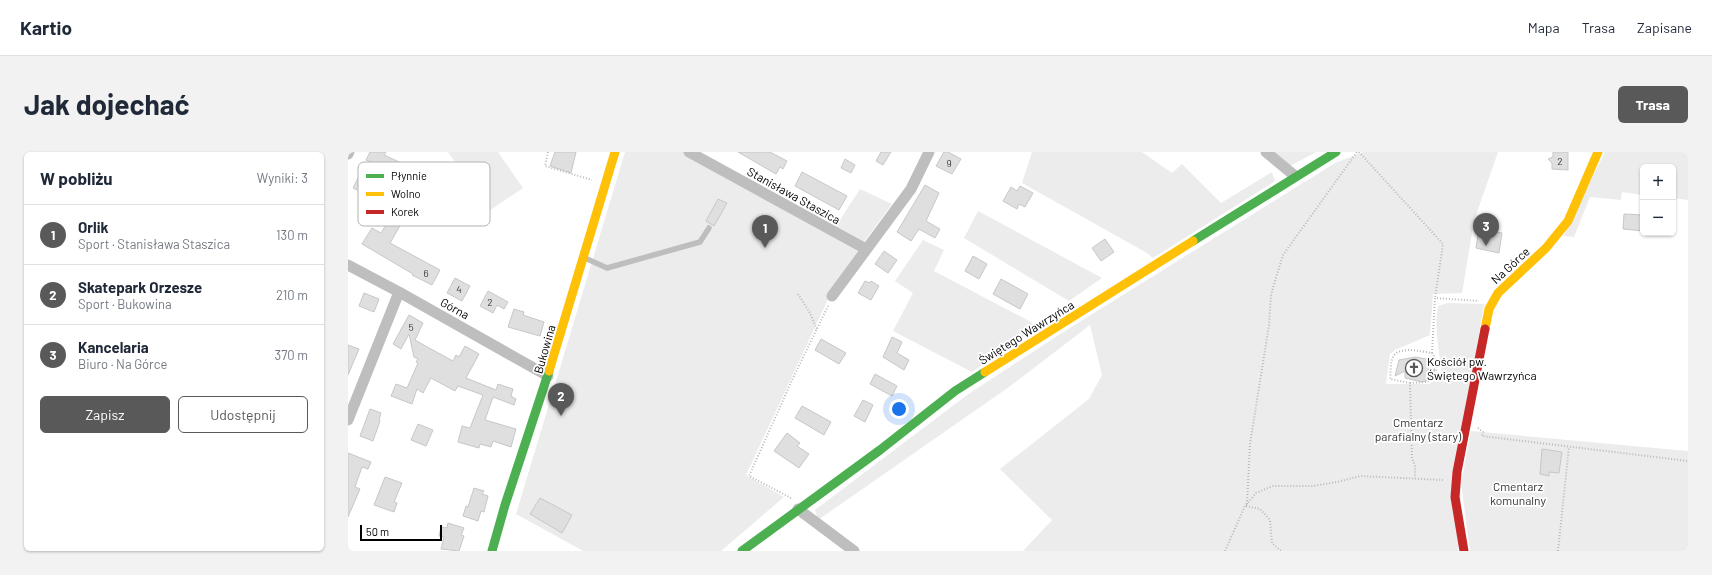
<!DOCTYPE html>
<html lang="pl">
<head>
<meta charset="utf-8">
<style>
	:root { --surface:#fff; --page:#f2f2f3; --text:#1f2937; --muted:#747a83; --line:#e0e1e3; --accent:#595959 }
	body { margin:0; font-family:Barlow,sans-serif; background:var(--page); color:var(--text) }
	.controls { position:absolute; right:12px; top:12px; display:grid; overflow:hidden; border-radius:6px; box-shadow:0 1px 3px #0004 }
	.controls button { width:36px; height:36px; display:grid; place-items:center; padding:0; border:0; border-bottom:1px solid var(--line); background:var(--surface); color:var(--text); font:20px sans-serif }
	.scale { position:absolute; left:12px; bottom:10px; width:82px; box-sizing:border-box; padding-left:4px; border:2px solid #000; border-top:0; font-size:11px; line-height:14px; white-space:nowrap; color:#000; -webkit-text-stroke:3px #fff; paint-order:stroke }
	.you { position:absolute; left:551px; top:257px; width:14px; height:14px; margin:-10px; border:3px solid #fff; border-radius:50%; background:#1a73e8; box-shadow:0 0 0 6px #1a73e833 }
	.badge { display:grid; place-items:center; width:26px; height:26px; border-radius:50%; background:var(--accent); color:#fff; font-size:13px; font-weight:700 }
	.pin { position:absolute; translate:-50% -33px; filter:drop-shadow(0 1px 2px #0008) }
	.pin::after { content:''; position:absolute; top:21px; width:14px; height:12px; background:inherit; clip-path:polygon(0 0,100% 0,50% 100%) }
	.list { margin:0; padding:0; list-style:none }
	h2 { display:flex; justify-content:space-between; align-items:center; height:52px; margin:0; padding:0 16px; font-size:17px }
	h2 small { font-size:13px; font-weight:400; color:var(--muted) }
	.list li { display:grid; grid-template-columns:26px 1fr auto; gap:12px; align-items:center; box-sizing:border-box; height:60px; padding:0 16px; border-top:1px solid var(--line) }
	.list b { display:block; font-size:15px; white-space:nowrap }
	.list p { margin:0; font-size:13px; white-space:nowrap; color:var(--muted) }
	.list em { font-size:13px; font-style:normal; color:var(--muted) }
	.actions { display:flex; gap:8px; padding:12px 16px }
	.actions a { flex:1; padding:9px 0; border:1px solid var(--accent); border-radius:6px; text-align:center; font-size:14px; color:var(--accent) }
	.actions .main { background:var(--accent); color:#fff }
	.map { position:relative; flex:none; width:1340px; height:399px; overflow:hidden; border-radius:6px }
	header { display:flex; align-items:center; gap:24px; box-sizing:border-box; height:56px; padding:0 20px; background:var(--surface); border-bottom:1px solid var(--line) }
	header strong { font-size:19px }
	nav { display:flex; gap:22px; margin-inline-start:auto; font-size:14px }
	.intro { display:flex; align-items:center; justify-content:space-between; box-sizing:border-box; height:96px; padding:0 24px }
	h1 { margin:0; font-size:28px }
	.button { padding:10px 18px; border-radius:6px; background:var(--accent); color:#fff; font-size:14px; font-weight:700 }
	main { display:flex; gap:24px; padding:0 24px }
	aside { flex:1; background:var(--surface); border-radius:6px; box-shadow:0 1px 3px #0004 }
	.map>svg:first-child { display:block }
</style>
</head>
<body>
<header>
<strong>Kartio</strong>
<nav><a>Mapa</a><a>Trasa</a><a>Zapisane</a></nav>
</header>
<div class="intro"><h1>Jak dojechać</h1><a class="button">Trasa</a></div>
<main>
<aside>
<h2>W pobliżu<small>Wyniki: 3</small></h2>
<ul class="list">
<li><span class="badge">1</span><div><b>Orlik</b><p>Sport · Stanisława Staszica</p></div><em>130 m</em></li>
<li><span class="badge">2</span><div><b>Skatepark Orzesze</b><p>Sport · Bukowina</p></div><em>210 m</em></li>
<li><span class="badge">3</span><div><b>Kancelaria</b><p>Biuro · Na Górce</p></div><em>370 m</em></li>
</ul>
<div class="actions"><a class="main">Zapisz</a><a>Udostępnij</a></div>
</aside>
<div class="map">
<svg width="1340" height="399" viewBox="0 0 1340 399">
	<rect width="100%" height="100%" fill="#fff"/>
	<!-- green -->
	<path fill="#ececec" d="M100 0H150L175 36 141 59Z
		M277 0H341L518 97 482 143 398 323 436 345 373 399H235L168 362Z
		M684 0H794L824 21 834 12 873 51 924 20 927 29 805 106 799 101 674 31Z
		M924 0H968L942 14Z
		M1015 0H1150L1126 69 1114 141 1085 142 1082 183 1047 198 1042 202 1038 232H1081L1088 228 1094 221C1091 198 1086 176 1090 154L1100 151 1136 152 1116 271 1110 399H675L704 368 652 317 741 247 754 223 742 173 661 235 470 368 467 358 619 243 709 184 987 11Z
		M1257 0H1340V48L1325 46V15H1295V43L1274 40 1273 48 1242 45 1226 85 1215 84Z
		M512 37 544 52 516 90 488 74Z
		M630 59 754 126 721 149 616 86Z
		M575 88 596 98 586 119 683 170 687 177 624 220 545 179 565 141 547 129Z
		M1123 279 1340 299V399H1122L1113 331Z"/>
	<!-- building -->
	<path fill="#dfdfdf" stroke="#c7c7c7" d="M22 0H38L36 3 60 14 55 24 18 8Z
		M207 0H228L223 21 202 14Z
		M390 0H422L439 9 435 17 432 15 428 22Z
		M533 0H543L535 13 528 9Z
		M596 0H600L613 7 604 22 588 14Z
		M1205 0H1220V18L1204 17V11L1200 7 1205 5Z
		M497 7 507 13 503 21 493 16Z
		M454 20 499 44 491 58 447 34Z
		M11 24 30 33 24 45 5 36Z
		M577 33 591 41 578 69 592 77 587 86 571 77 563 89 549 80Z
		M672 34 685 41 677 55 671 52 669 57 655 49 663 35 669 39Z
		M370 47 379 51 366 74 358 69Z
		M1276 62 1295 63V79L1275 77Z
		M42 66 53 72 42 91 92 118 84 133 64 123 65 122 14 92 24 76 33 81Z
		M1131 77 1154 81 1151 101 1128 96Z
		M757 87 766 100 753 109 744 96Z
		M536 99 549 108 540 121 527 112Z
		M625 104 639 112 631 127 617 119Z
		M107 126 122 134 114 149 99 141Z
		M653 127 680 142 672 157 645 142Z
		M517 129 522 131 523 129 531 134 523 148 510 141Z
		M140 139 160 150 156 157 149 153 145 161 132 154Z
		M16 141 31 147 26 160 11 154Z
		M166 157 176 160 175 163 196 170 192 184 160 175Z
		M61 163 75 171 67 188 81 196 105 209 108 203 111 205 117 194 131 202 118 226 148 238 150 232 165 237 163 244 168 247 166 253 145 245 137 268 168 277 163 295 145 289 143 295 132 292 131 296 110 290 114 274 122 276 135 243 110 234 107 239 83 226 75 241 69 237 64 252 43 244 48 232 59 236 70 211 68 210 70 207 66 205 61 182 53 197 45 192Z
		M544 185 554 190 549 201 561 208 556 218 535 205Z
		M473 187 498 201 491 212 467 198Z
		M0 193 11 197 0 223Z
		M1068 205 1083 208 1081 218 1087 217 1084 227 1074 230 1057 226V219L1047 224 1051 208Z
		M527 222 549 234 544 244 522 232Z
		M515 248 525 253 517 270 506 264Z
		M454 254 483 270 476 283 447 266Z
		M22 257 33 261 31 268 32 269 25 289 12 284Z
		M70 272 85 278 78 294 63 288Z
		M439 281 452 291 449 294 461 302 451 316 426 299Z
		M1194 297 1214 300 1211 321 1201 320V324L1192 322Z
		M0 301 23 310 20 317 14 315 7 335 12 337 0 365Z
		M37 325 54 331 46 350 49 351 46 360 26 353Z
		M126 336 136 339 134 342 140 344 136 360 133 359 130 369 115 364 118 354 120 355Z
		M192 346 224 363 214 381 182 362Z
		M100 371 116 376 113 383 116 384 111 399 93 397 96 385 91 384 93 375 99 376Z"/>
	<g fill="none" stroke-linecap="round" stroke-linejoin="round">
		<!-- path -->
		<path stroke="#b9b9b9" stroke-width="2" stroke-dasharray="1 2" stroke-linecap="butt" d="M200 0 197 14 244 28
			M1011 0 1095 92 1087 146
			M450 142 462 161 469 178
			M1084 201 1087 146 1131 149
			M1062 231 1042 227C1043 220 1042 211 1045 205 1051 193 1074 200 1084 201 1090 208 1089 216 1087 225L1079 230 1062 231 1064 307 1067 313V326
			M1130 276 1135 280 1134 284 1340 309
			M443 346 401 324 445 226 480 154
			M899 352 902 292 921 173 923 143 927 129 935 103 1009 0
			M898 354 912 357 922 368 924 391 933 399
			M877 399 897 354 908 341 925 334H965L989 330 1012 324 1095 328
			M1210 399 1221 295"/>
		<!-- lane -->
		<path stroke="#bebebe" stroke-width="5.5" d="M237 106 259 116 352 90 361 76"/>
		<!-- street -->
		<path stroke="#bebebe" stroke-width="11" d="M341 0 518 97
			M918 0 947 24
			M0 2 1 0
			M0 113 51 140 200 224
			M484 144 563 37 581 0
			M0 268 51 140
			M450 357 506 399"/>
		<!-- fast -->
		<path stroke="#4caf50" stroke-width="9" d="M845 89 988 0
			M144 399 157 353 201 219
			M394 399 532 298 607 239 637 220"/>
		<!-- slow -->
		<path stroke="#ffc107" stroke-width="9" d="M1137 177 1141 157 1150 141 1198 96 1220 69 1250 0
			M201 219 267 0
			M637 220 845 89"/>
		<!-- jam -->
		<path stroke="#c62828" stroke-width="9" d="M1116 399 1107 345 1109 320 1137 177"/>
	</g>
	<!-- icons -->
	<defs>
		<g id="church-ring" transform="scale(0.9)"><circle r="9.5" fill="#fff" stroke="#595959" stroke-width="1.5"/><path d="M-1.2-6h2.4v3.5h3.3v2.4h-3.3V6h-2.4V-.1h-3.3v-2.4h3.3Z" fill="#595959"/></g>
	</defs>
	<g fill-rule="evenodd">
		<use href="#church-ring" x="1066" y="216"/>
	</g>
	<g text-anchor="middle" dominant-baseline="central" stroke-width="3.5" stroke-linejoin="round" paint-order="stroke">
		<!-- number labels -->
		<g font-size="10" fill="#383838">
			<text x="1212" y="9">2</text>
			<text x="601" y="11">9</text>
			<text x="78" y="121">6</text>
			<text x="111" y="137">4</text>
			<text x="142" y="150">2</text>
			<text x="63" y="175">5</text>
		</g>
		<!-- street labels -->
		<g font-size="12" fill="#000" stroke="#fff">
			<text transform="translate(446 43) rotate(29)">Stanisława Staszica</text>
			<text transform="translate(1162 113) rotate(-43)">Na Górce</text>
			<text transform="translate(107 156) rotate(29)">Górna</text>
			<text transform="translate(678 180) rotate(-32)">Świętego Wawrzyńca</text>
			<text transform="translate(196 197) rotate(-74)">Bukowina</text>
		</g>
		<!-- poi labels -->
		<g font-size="12" fill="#000" stroke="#fff" text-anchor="start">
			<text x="1079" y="209">Kościół pw.<tspan x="1079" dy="14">Świętego Wawrzyńca</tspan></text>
		</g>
		<!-- park labels -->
		<g font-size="12" fill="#333" stroke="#fff">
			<text x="1070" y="270">Cmentarz<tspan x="1070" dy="14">parafialny (stary)</tspan></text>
			<text x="1170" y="334">Cmentarz<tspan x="1170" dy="14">komunalny</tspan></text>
		</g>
	</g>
	<!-- legend -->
	<rect x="10" y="10" width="132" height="64" rx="6" fill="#fff" stroke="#b2b2b2" stroke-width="1"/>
	<rect x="18" y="22" width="18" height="4" fill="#4caf50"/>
	<rect x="18" y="40" width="18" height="4" fill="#ffc107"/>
	<rect x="18" y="58" width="18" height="4" fill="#c62828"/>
	<g font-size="11" fill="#000">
		<text x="43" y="28">Płynnie</text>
		<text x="43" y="46">Wolno</text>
		<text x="43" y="64">Korek</text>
	</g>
</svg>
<div class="controls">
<button>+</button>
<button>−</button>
</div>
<div class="scale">50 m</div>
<div class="you"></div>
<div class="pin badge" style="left:417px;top:96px">1</div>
<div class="pin badge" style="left:213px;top:264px">2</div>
<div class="pin badge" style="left:1138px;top:94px">3</div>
</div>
</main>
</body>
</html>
